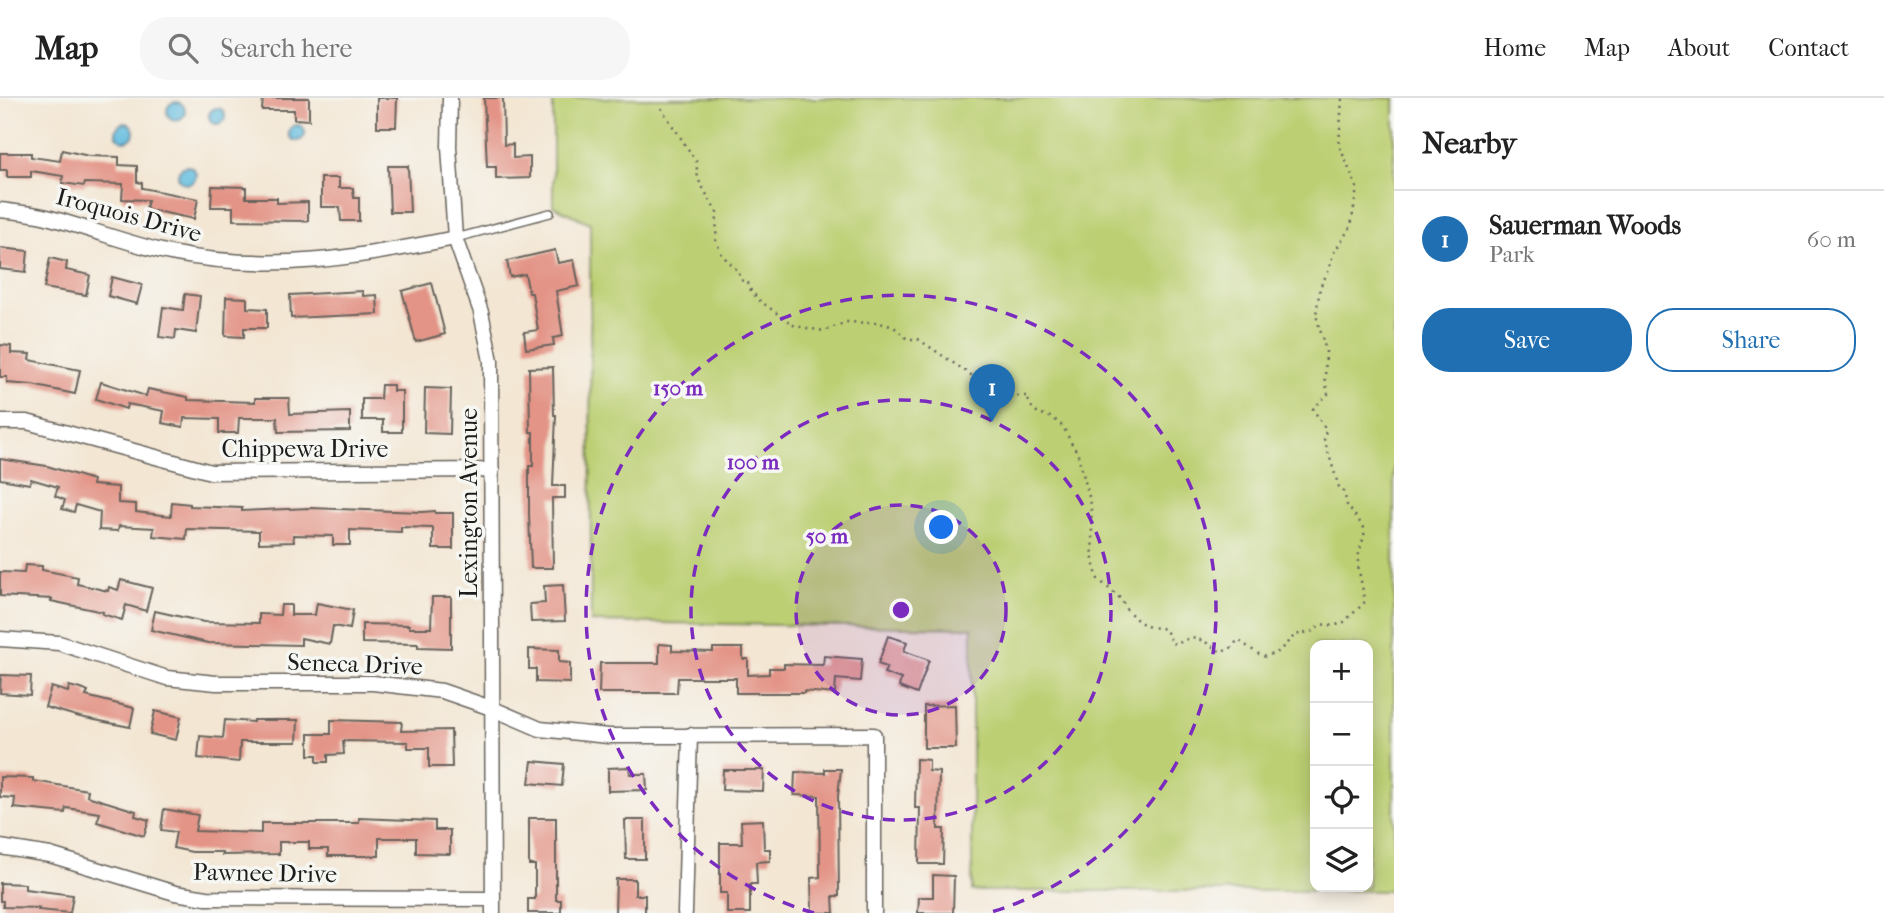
<!DOCTYPE html>
<html lang="en">
<head>
<meta charset="utf-8">
<style>
	:root { --surface:#fff; --page:#f6f6f6; --text:#222; --muted:#767676; --line:#e0e0e0; --accent:#1f6fb2 }
	body { margin:0; font-family:"IM FELL French Canon",serif; background:var(--page); color:var(--text) }
	.controls { position:absolute; right:21px; bottom:21px; display:grid; overflow:hidden; border-radius:14px; box-shadow:0 4px 18px #0003 }
	.controls button { width:63px; height:63px; display:grid; place-items:center; padding:0; border:0; border-bottom:2px solid var(--line); background:var(--surface); color:var(--text); font:35px sans-serif }
	.you { position:absolute; left:942px; top:430px; width:24px; height:24px; margin:-18px; border:5px solid #fff; border-radius:50%; background:#1a73e8; box-shadow:0 0 0 10px #1a73e833 }
	.badge { display:grid; place-items:center; width:46px; height:46px; border-radius:50%; background:var(--accent); color:#fff; font-size:23px; font-weight:700 }
	.pin { position:absolute; translate:-50% -58px; filter:drop-shadow(0 2px 4px #0008) }
	.pin::after { content:''; position:absolute; top:37px; width:24px; height:21px; background:inherit; clip-path:polygon(0 0,100% 0,50% 100%) }
	.list { margin:0; padding:0; list-style:none }
	h2 { display:flex; justify-content:space-between; align-items:center; height:91px; margin:0; padding:0 28px; font-size:30px }
	h2 small { font-size:23px; font-weight:400; color:var(--muted) }
	.list li { display:grid; grid-template-columns:46px 1fr auto; gap:21px; align-items:center; box-sizing:border-box; height:98px; padding:0 28px; border-top:2px solid var(--line) }
	.list b { display:block; font-size:26px; white-space:nowrap }
	.list p { margin:0; font-size:23px; white-space:nowrap; color:var(--muted) }
	.list em { font-size:23px; font-style:normal; color:var(--muted) }
	.actions { display:flex; gap:14px; padding:21px 28px }
	.actions a { flex:1; padding:16px 0; border:2px solid var(--accent); border-radius:28px; text-align:center; font-size:24px; color:var(--accent) }
	.actions .main { background:var(--accent); color:#fff }
	.icon { flex:none; width:38px; height:38px; fill:none; stroke:currentColor; stroke-width:2; stroke-linecap:round; stroke-linejoin:round }
	.map { position:relative; flex:none; width:1394px; height:815px; overflow:hidden }
	header { display:flex; align-items:center; gap:42px; box-sizing:border-box; height:98px; padding:0 35px; background:var(--surface); border-bottom:2px solid var(--line) }
	header strong { font-size:33px }
	nav { display:flex; gap:38px; margin-inline-start:auto; font-size:24px }
	.search { width:490px; height:63px; background:var(--page); display:flex; align-items:center; gap:18px; box-sizing:border-box; padding:0 24px; border-radius:28px; color:var(--muted); font-size:26px }
	main { display:flex }
	aside { flex:1; background:var(--surface) }
	.map>svg:first-child { display:block }
</style>
</head>
<body>
<header>
<strong>Map</strong>
<div class="search"><svg class="icon" aria-label="search" viewBox="0 0 24 24"><circle cx="10" cy="10" r="6"/><path d="M15 15l6 6"/></svg>Search here</div>
<nav><a>Home</a><a>Map</a><a>About</a><a>Contact</a></nav>
</header>
<main>
<div class="map">
<svg width="1394" height="815" viewBox="0 0 1394 815">
	<rect width="100%" height="100%" fill="#f6f6f2"/>
	<filter id="ink" filterUnits="userSpaceOnUse"><feTurbulence type="fractalNoise" baseFrequency=".0143" numOctaves="2"/><feDisplacementMap in="SourceGraphic" scale="14" xChannelSelector="R" yChannelSelector="G"/><feConvolveMatrix kernelMatrix="1 2 1 2 8 2 1 2 1" color-interpolation-filters="sRGB"/></filter>
	<filter id="wash" filterUnits="userSpaceOnUse"><feTurbulence type="fractalNoise" baseFrequency=".00686" numOctaves="4" result="noise"/><feDisplacementMap in="SourceGraphic" scale="28" xChannelSelector="R" yChannelSelector="G"/><feGaussianBlur stdDeviation="1.57" result="paint"/><feColorMatrix in="noise" values="0 0 0 0 0 0 0 0 0 0 0 0 0 0 0 0 0 1.4 0 .05"/><feComposite in="paint" operator="in"/></filter>
	<g filter="url(#wash)">
		<rect width="100%" height="100%" fill="#f3e6d3"/>
		<!-- green -->
		<path fill="#bccf72" stroke="#6c7647" stroke-width="2" fill-rule="evenodd" d="M553 0H1394V793H972V530L591 524 590 125 553 108ZM1315 547H1368V789H1315Z"/>
		<!-- water -->
		<path fill="#62bcdf" stroke="#3f6c7e" stroke-width="2" d="M167 13a9 9 0 1 1 18 0a9 9 0 1 1-18 0Z
			M209 18a8 8 0 1 1 16 0a8 8 0 1 1-16 0Z
			M116 34a9 9 0 1 1 18 0a9 9 0 1 1-18 0Z
			M289 35a8 8 0 1 1 16 0a8 8 0 1 1-16 0Z
			M178 77a9 9 0 1 1 18 0a9 9 0 1 1-18 0Z"/>
		<g id="blocks">
			<!-- building -->
			<path fill="#e39487" d="M263 0H309V22L294 21V12H262Z
				M377 0H397L396 29H377Z
				M484 0H503L504 47 513 46V60L530 59V80L496 81V69H487Z
				M62 52 89 58 119 59V67L137 68V84L142 85V90L198 101 194 121 146 111 148 102 122 101 123 86 85 85 84 88 62 85 63 78 31 73V79H7V72H0V55H31V59L60 63Z
				M388 68H408L410 114H390Z
				M321 80H339V90H353L354 100H359V123H341L340 109H321Z
				M212 88 246 89V100H277V105L308 104V123L233 122V109H211Z
				M0 150 28 153 26 174 0 171Z
				M555 152 558 165 574 162 579 188 556 193 563 238 553 240 554 247 526 251 524 234 538 232 532 195H529L525 176 510 179 507 163Z
				M50 160 67 164 66 172 90 177 86 197 44 190Z
				M112 179 142 187 137 206 108 198Z
				M432 185 445 236 416 244 402 193Z
				M363 193V198L377 197 378 216 291 220 290 197Z
				M185 196 200 198 196 235 176 232 175 241 159 239 163 209 183 212Z
				M226 199 247 200V210L267 211V230H244V239L225 238Z
				M0 247 11 248V255L30 256 29 262 80 272 75 296 32 287 7 285V279H0Z
				M553 269 554 317H556L553 388H565V400H552L553 470H531L529 416V368H533V334H530L529 270Z
				M101 284 146 298 148 291 188 299V302L255 304V300H289L290 316 350 314V333L278 334 277 320H239L238 335H219V321L184 320 183 329 162 325 164 313 127 306 126 311 96 301Z
				M381 287H393V293H402V334H383V322H362V301H380Z
				M425 290 451 291 450 336 424 335Z
				M0 361 47 368 93 382 92 387 118 389V405L136 406V414L171 418 172 404 190 406V408L242 410V413L310 410 422 414 435 413V415H453V451H433V430L401 429V434L350 432V447H333V438L293 437 294 444 259 445V433L187 431 186 441 153 438 154 430 119 428 118 433 99 432 100 414 76 407 74 414 62 411 65 402 55 398 58 389 31 381 30 386 0 381Z
				M25 467 42 468V472L78 479 77 486 108 493 109 489 118 492 121 482 152 490 146 513 126 507 122 522 102 516 103 514 51 503 52 501 0 498V474L24 475Z
				M563 487 565 523 531 524 530 506 545 505 544 488Z
				M432 499H451V550L418 549V546L362 545V526L409 527V530H431Z
				M317 505 353 512 350 531 333 528 330 546 301 540V547L208 545 151 532 155 513 204 524 259 525V516L280 517 281 507H291V517H315Z
				M888 538 907 544 904 553 929 562 917 596 899 589 901 581 884 575 887 569 878 566Z
				M659 546 672 547V553L713 554V550H743V561H748V577L769 576V570H784V566L823 567 824 558 862 561 860 583 836 581 835 596 804 593V595H736V580H678L677 595H599L600 565H659Z
				M529 551 559 552V564L570 565V585L536 584V571H529Z
				M1 577 31 578 30 597 0 595Z
				M69 588 88 593 86 598 134 610 130 629 80 619 45 609 51 589 68 594Z
				M955 607 956 650H924V608Z
				M155 613 181 619 176 642 150 636Z
				M225 622 253 624V622H298L297 644H240L239 664 198 660 200 638 223 640Z
				M331 622 402 624 401 633 451 632 452 669H429V650H408V644L343 643 344 656 328 657V664H317V657H309V636H331Z
				M916 661 929 662V673L939 674 938 731H944L943 766H919L920 710H915Z
				M532 663 564 666 562 688 529 685Z
				M629 669 630 676H646L647 692 608 693V670Z
				M825 671H841L838 698 839 798H833L834 815H812L811 780 820 779 819 698 794 697 795 674 825 675Z
				M723 672H764L763 693 722 692Z
				M0 679 33 680V683L88 692 87 698 136 713 135 718 149 722 144 738 97 724 100 715 66 710 65 715 14 710 15 700 0 699Z
				M164 711 198 717 195 733 261 735V725H359V720L435 723V732H450V756L416 755V740H379V758H328V751H309V744H279V756L222 757V754H192L173 750 176 734 161 732Z
				M529 720H556V802H561V815H528V801H535V767H529Z
				M625 722H645V761H626Z
				M763 722 764 751H770V763L756 764 757 786H750V815H727V795H720V745H742L741 723Z
				M933 777 954 778 953 815H918L919 799H933Z
				M616 781H635V797H645V815H615Z
				M0 785 25 786V791L73 797 70 815 38 812 39 810 3 809V803H0Z"/>
		</g>
	</g>
	<g filter="url(#ink)">
		<use href="#blocks" fill-opacity="0" stroke="#67635c" stroke-width="2"/>
		<g fill="none" stroke-linecap="round" stroke-linejoin="round">
			<!-- lane casing -->
			<g stroke="#67635c" stroke-width="10">
				<path id="lane" d="M456 140 550 115"/>
			</g>
			<!-- street casing -->
			<g stroke="#67635c" stroke-width="17">
				<path id="street" d="M450 0 449 49 455 140 481 214 491 263 493 815
					M0 112C16 114 32 115 47 119 88 130 129 146 170 155 270 175 357 160 455 140
					M0 324H27L211 374 492 372
					M0 541 59 545 167 580 216 585H373L442 593 491 610 540 631 608 638 874 637V815
					M0 749 50 757 175 795 207 800 493 801
					M685 815 690 637"/>
			</g>
			<!-- path -->
			<path stroke="#67635c" stroke-width="2.5" stroke-dasharray="2 5" stroke-linecap="butt" d="M661 10 696 63 698 81 717 115 716 143 722 157 738 173 741 182 748 185 751 193 760 203 795 228 824 233 846 224 880 225 894 229 907 241H918L977 281 996 282 1009 298H1027C1034 322 1043 311 1059 325 1068 333 1069 345 1077 353L1091 406 1093 464 1098 481 1121 501 1126 511 1138 523 1149 529 1161 530 1169 536 1171 545C1180 547 1180 543 1188 541 1200 538 1211 548 1221 554L1230 551 1238 542 1263 559 1278 554 1295 537 1313 533 1319 528 1326 526 1334 528 1344 524 1364 505C1364 491 1359 478 1358 465 1358 452 1364 443 1365 431L1347 407 1344 394 1339 389 1324 341 1326 332 1313 311 1328 296 1325 281 1326 253 1316 217 1320 189 1329 172 1333 156 1351 128 1357 90 1339 47 1342 0"/>
			<!-- lane -->
			<use href="#lane" stroke="#fff" stroke-width="7"/>
			<!-- street -->
			<use href="#street" stroke="#fff" stroke-width="14"/>
		</g>
	</g>
	<!-- distance rings -->
	<circle cx="901" cy="512" r="105" fill="#7b2cbf" fill-opacity=".12"/>
	<g fill="none" stroke="#7b2cbf" stroke-width="3.5" stroke-dasharray="12 9">
		<circle cx="901" cy="512" r="105"/>
		<circle cx="901" cy="512" r="210"/>
		<path d="M814 815A315 315 0 1 1 988 815"/>
	</g>
	<g text-anchor="middle" dominant-baseline="central" stroke-width="7" stroke-linejoin="round" paint-order="stroke">
		<!-- street labels -->
		<g font-size="24" fill="#1c1c1c" stroke="#f6f6f2">
			<text transform="translate(129 117) rotate(15)">Iroquois Drive</text>
			<text x="305" y="351">Chippewa Drive</text>
			<text transform="translate(469 405) rotate(-90)">Lexington Avenue</text>
			<text transform="translate(355 566) rotate(2)">Seneca Drive</text>
			<text transform="translate(265 775) rotate(1)">Pawnee Drive</text>
		</g>
	</g>
	<circle cx="901" cy="512" r="10" fill="#7b2cbf" stroke="#f6f6f2" stroke-width="3.5"/>
	<g font-size="21" text-anchor="middle" font-weight="bold" fill="#7b2cbf" stroke="#f6f6f2" stroke-width="7" stroke-linejoin="round" paint-order="stroke">
		<text x="678" y="297">150 m</text>
		<text x="753" y="371">100 m</text>
		<text x="827" y="445">50 m</text>
	</g>
</svg>
<div class="controls">
<button>+</button>
<button>−</button>
<button><svg class="icon" aria-label="locate" viewBox="0 0 24 24"><circle cx="12" cy="12" r="6"/><path d="M12 2v4M12 18v4M2 12h4M18 12h4"/></svg></button>
<button><svg class="icon" aria-label="layers" viewBox="0 0 24 24"><path d="M12 4l9 5-9 5-9-5zM3 14l9 5 9-5"/></svg></button>
</div>
<div class="you"></div>
<div class="pin badge" style="left:992px;top:324px">1</div>
</div>
<aside>
<h2>Nearby<small></small></h2>
<ul class="list">
<li><span class="badge">1</span><div><b>Sauerman Woods</b><p>Park</p></div><em>60 m</em></li>
</ul>
<div class="actions"><a class="main">Save</a><a>Share</a></div>
</aside>
</main>
</body>
</html>
